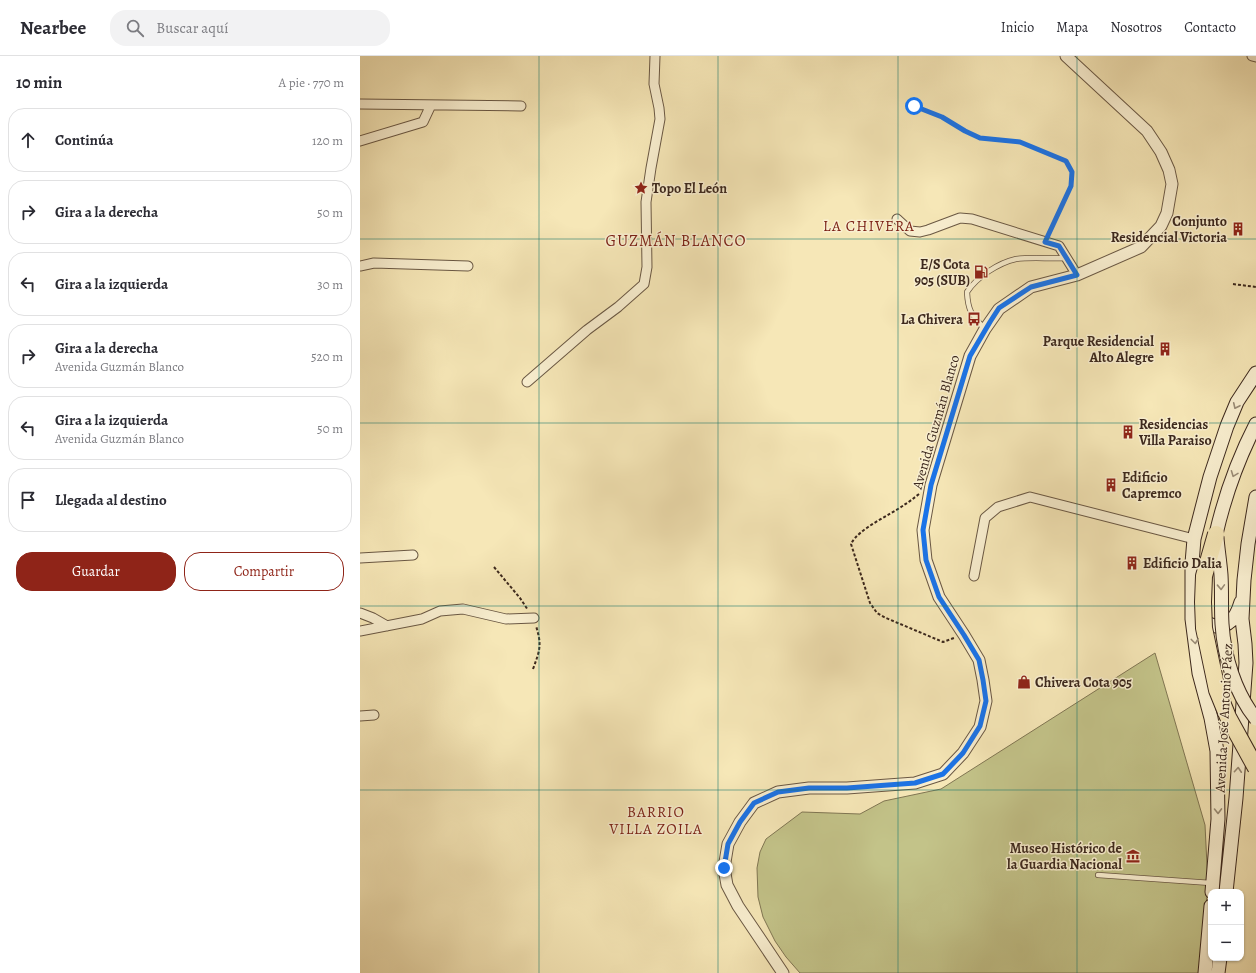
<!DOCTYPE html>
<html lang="es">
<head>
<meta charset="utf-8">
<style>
	:root { --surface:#fff; --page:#f2f2f3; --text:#2b2b33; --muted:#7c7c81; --line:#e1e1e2; --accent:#8f2418 }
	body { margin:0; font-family:Alegreya,serif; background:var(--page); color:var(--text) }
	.controls { position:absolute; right:12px; bottom:12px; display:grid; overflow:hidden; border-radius:8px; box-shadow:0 1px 3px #0004 }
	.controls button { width:36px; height:36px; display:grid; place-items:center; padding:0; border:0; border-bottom:1px solid var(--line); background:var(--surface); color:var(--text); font:20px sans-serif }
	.stop { position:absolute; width:12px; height:12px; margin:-9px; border:3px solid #1a73e8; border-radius:50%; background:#fff }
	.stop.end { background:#1a73e8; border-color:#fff; box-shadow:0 1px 4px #0008 }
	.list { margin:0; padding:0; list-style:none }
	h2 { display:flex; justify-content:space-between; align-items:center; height:52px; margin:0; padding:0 16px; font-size:17px }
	h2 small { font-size:13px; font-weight:400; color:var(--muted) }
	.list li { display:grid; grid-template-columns:26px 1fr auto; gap:12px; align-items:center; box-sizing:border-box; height:64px; margin:0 8px 8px; padding:0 8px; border:1px solid var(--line); border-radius:16px }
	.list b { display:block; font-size:15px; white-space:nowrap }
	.list p { margin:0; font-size:13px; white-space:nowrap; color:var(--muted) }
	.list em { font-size:13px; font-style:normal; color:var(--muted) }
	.actions { display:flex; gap:8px; padding:12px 16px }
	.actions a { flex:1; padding:9px 0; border:1px solid var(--accent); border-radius:16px; text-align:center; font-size:14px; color:var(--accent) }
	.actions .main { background:var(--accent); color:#fff }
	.icon { flex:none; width:22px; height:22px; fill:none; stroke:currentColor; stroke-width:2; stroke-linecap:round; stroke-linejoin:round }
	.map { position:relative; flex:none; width:896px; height:917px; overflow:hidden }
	header { display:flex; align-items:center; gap:24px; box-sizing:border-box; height:56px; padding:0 20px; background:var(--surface); border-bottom:1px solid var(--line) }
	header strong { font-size:19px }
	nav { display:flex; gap:22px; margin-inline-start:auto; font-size:14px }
	.search { width:280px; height:36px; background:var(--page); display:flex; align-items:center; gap:10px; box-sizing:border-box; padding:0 14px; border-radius:16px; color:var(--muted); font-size:15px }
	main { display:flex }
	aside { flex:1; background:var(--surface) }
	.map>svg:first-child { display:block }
</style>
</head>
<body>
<header>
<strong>Nearbee</strong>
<div class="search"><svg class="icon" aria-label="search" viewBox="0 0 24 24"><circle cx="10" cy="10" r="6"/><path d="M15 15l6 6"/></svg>Buscar aquí</div>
<nav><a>Inicio</a><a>Mapa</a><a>Nosotros</a><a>Contacto</a></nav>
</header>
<main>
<aside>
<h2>10 min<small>A pie · 770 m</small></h2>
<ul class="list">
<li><svg class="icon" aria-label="ahead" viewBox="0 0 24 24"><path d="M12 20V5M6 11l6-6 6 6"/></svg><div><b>Continúa</b></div><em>120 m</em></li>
<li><svg class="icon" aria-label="right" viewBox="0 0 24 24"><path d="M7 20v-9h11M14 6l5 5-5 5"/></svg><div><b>Gira a la derecha</b></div><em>50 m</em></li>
<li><svg class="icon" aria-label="left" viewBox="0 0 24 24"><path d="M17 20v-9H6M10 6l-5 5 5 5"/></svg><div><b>Gira a la izquierda</b></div><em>30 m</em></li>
<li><svg class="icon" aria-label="right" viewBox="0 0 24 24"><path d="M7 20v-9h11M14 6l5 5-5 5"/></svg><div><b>Gira a la derecha</b><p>Avenida Guzmán Blanco</p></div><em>520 m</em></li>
<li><svg class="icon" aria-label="left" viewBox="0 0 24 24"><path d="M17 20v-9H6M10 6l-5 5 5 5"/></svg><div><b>Gira a la izquierda</b><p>Avenida Guzmán Blanco</p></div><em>50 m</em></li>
<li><svg class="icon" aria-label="arrive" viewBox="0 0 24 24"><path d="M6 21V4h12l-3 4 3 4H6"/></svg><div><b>Llegada al destino</b></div></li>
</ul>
<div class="actions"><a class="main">Guardar</a><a>Compartir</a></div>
</aside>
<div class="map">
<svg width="896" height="917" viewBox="0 0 896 917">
	<rect width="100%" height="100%" fill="#f6e7b7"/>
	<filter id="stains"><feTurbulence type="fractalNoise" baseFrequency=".005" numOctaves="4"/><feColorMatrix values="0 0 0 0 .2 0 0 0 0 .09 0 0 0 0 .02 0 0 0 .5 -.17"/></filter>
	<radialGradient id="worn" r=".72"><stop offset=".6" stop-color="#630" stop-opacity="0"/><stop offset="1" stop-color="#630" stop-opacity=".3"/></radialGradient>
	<!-- green -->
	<path fill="#c3c389" stroke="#807653" d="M795 597 845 769 848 830 839 917H440L426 901 415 885 403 861 398 841 397 812 400 796 406 783 442 756 500 758 524 745 581 733Z"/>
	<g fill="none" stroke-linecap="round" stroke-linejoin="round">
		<!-- service casing -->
		<g stroke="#6a5844" stroke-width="6">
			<path id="service" d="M625 273C612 259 608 256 607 236 617 221 638 207 656 203 672 201 690 203 706 202
				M738 819 851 827"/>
		</g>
		<!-- minor casing -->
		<g stroke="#6a5844" stroke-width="11">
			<path id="minor" d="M892 0 896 1
				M0 48 161 50
				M0 85 63 66 71 49
				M537 163 550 175 560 176 568 174 600 162 612 163 699 190 717 219
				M0 210 14 207 108 210
				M167 326 227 274 258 251 284 228 287 211 286 146 291 112 300 63 299 52 294 28 295 0
				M0 502 53 499
				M614 520 625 462 638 451 670 441 834 483
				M0 557 13 562 27 570
				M0 575 62 563 80 555 103 553 146 563 174 562
				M0 660 14 659"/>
		</g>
		<!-- tertiary casing -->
		<g stroke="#6a5844" stroke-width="13">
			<path id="tertiary" d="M423 917 378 850 367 829 364 812 368 788 380 766 394 747 418 736 449 732H487L555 727 583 718 603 697 620 671 626 645 623 624 619 604 604 579 579 541 566 504 563 474 571 429 610 300 625 273 639 253 671 231 717 219 781 191 801 170 807 157 812 128 809 114 801 96 787 75 706 0"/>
		</g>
		<!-- secondary casing -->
		<g stroke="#3c281d" stroke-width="15">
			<path id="secondary" d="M856 478C865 439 878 403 896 368
				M838 558C843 568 858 574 868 567 875 563 879 553 881 546
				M852 836 858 763 857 695 851 662 839 617 832 563V507L834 483 850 421 867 370 877 346 896 317
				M866 836 876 742 886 607 885 588 882 563 884 524 888 488 896 441
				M845 917 851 850
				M858 917 860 902"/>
		</g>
		<!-- path -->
		<path stroke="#3c281d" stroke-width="2" stroke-dasharray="3 2" stroke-linecap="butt" d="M554 50 582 61 605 75 620 82 660 86 706 105 712 116 711 130 689 177
			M873 228 896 231
			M559 438C554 442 549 446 544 449 530 459 498 473 491 488L510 547 517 557 526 562 583 586 594 582
			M134 511 160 542 168 554
			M173 613C180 594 182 589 176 570"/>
		<!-- service -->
		<use href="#service" stroke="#f9efd0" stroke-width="4.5"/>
		<!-- minor -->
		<use href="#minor" stroke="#f9efd0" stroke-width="9"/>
		<!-- tertiary -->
		<use href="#tertiary" stroke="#f9efd0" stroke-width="11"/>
		<!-- secondary -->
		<use href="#secondary" stroke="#f9efd0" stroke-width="13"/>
		<!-- secondary-bridge casing -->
		<g stroke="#3c281d" stroke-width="15" stroke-linecap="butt">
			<path id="secondary-bridge" d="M857 482C858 494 860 506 861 519 862 535 861 552 862 568 864 600 875 637 896 663"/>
		</g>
		<!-- motorway-bridge casing -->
		<g stroke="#3c281d" stroke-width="18" stroke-linecap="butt">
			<path id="motorway-bridge" d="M856 478 844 520 843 546 844 572 857 634 868 661 896 712"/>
		</g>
		<!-- secondary-bridge -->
		<use href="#secondary-bridge" stroke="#f9efd0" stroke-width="13"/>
		<!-- motorway-bridge -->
		<use href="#motorway-bridge" stroke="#f6e7b7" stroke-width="16"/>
	</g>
	<!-- one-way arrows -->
	<defs><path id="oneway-chevron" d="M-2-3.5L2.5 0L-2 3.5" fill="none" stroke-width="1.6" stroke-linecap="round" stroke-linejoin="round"/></defs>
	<g stroke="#9a8c76">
		<use href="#oneway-chevron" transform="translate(876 350) rotate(115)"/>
		<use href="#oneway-chevron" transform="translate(874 418) rotate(111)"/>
		<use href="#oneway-chevron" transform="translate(861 531) rotate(88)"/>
		<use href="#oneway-chevron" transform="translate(835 585) rotate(83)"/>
		<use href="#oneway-chevron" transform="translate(878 714) rotate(-86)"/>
		<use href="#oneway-chevron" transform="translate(858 755) rotate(89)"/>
	</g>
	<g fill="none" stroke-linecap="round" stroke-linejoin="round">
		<!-- route -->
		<path stroke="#1a73e8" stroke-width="5" d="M364 812 368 788 380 766 394 747 418 736 449 732H487L555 727 583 718 603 697 620 670 626 645 623 624 619 604 604 579 579 541 566 504 563 474 571 429 610 300 630 266 639 252 671 231 717 219 699 190 685 186 711 130 712 116 706 105 660 86 620 82 605 75 582 61 554 50"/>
	</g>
	<!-- grid -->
	<path fill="none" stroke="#0f766e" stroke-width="1" stroke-opacity="0.55" d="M179 0V917M358 0V917M538 0V917M717 0V917M0 183H896M0 367H896M0 550H896M0 734H896"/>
	<!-- icons -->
	<defs>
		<g id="sight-bare" transform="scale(1.08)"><path d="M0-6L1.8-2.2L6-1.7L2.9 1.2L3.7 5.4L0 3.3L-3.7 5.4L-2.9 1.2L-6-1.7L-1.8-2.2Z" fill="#8f2418" stroke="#f9efd0" stroke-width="2.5" paint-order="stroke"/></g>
		<g id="building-bare" transform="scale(1.08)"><path d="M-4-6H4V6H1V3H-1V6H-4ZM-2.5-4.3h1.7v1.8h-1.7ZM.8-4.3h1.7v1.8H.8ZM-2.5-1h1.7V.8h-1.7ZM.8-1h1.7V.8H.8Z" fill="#8f2418" stroke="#f9efd0" stroke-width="2.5" paint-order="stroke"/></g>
		<g id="fuel-bare" transform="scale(1.08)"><path d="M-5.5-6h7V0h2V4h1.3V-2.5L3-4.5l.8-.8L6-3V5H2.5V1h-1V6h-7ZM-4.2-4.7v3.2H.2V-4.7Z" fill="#8f2418" stroke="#f9efd0" stroke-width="2.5" paint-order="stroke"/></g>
		<g id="bus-bare" transform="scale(1.08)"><path d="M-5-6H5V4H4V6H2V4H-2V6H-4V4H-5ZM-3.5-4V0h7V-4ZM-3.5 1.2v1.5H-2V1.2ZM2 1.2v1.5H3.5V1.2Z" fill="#8f2418" stroke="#f9efd0" stroke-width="2.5" paint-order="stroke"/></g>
		<g id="shop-bare" transform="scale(1.08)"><path d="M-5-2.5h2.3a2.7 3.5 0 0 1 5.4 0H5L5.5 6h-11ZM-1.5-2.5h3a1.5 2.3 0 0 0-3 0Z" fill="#8f2418" stroke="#f9efd0" stroke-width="2.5" paint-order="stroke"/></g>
		<g id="museum-bare" transform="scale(1.08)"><path d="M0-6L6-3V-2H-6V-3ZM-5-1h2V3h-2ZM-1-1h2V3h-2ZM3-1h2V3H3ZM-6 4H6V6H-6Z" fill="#8f2418" stroke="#f9efd0" stroke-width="2.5" paint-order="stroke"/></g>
	</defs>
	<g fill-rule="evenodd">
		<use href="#sight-bare" x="281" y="132"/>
		<use href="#building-bare" x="878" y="173"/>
		<use href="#fuel-bare" x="621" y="216"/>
		<use href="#bus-bare" x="614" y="263"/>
		<use href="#building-bare" x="805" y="293"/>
		<use href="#building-bare" x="768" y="376"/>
		<use href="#building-bare" x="751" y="429"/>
		<use href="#building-bare" x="772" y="507"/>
		<use href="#shop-bare" x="664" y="626"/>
		<use href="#museum-bare" x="773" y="800"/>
	</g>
	<g text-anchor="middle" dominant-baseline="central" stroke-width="3" stroke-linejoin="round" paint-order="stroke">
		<!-- poi labels -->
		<g font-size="14" font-weight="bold" fill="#3c281d" stroke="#f9efd0" text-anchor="start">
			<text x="292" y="132">Topo El León</text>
			<text x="867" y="165" text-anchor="end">Conjunto<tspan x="867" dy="16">Residencial Victoria</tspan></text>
			<text x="610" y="208" text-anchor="end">E/S Cota<tspan x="610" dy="16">905 (SUB)</tspan></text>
			<text x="603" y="263" text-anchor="end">La Chivera</text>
			<text x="794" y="285" text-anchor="end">Parque Residencial<tspan x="794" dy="16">Alto Alegre</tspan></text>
			<text x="779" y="368">Residencias<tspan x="779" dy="16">Villa Paraiso</tspan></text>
			<text x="762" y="421">Edificio<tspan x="762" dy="16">Capremco</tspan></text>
			<text x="783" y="507">Edificio Dalia</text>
			<text x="675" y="626">Chivera Cota 905</text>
			<text x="762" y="792" text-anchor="end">Museo Histórico de<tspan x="762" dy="16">la Guardia Nacional</tspan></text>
		</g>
		<!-- street labels -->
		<g font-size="14" fill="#3c281d" stroke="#f9efd0">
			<text transform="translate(576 366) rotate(-74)">Avenida Guzmán Blanco</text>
			<text transform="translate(864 662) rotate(-87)">Avenida José Antonio Páez</text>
		</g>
		<!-- neighbourhood labels -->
		<g font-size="15" letter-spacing="1" fill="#7a1f14" stroke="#f9efd0">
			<text x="509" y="170">LA CHIVERA</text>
			<text x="296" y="756">BARRIO<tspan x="296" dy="17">VILLA ZOILA</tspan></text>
		</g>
		<!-- quarter labels -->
		<g font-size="16" letter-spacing="1" fill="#7a1f14" stroke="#f9efd0">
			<text x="316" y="185">GUZMÁN BLANCO</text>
		</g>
	</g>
	<rect width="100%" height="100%" filter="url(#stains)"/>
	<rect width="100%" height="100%" fill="url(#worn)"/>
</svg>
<div class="controls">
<button>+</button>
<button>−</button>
</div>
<div class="stop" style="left:554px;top:50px"></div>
<div class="stop end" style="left:364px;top:812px"></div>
</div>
</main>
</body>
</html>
